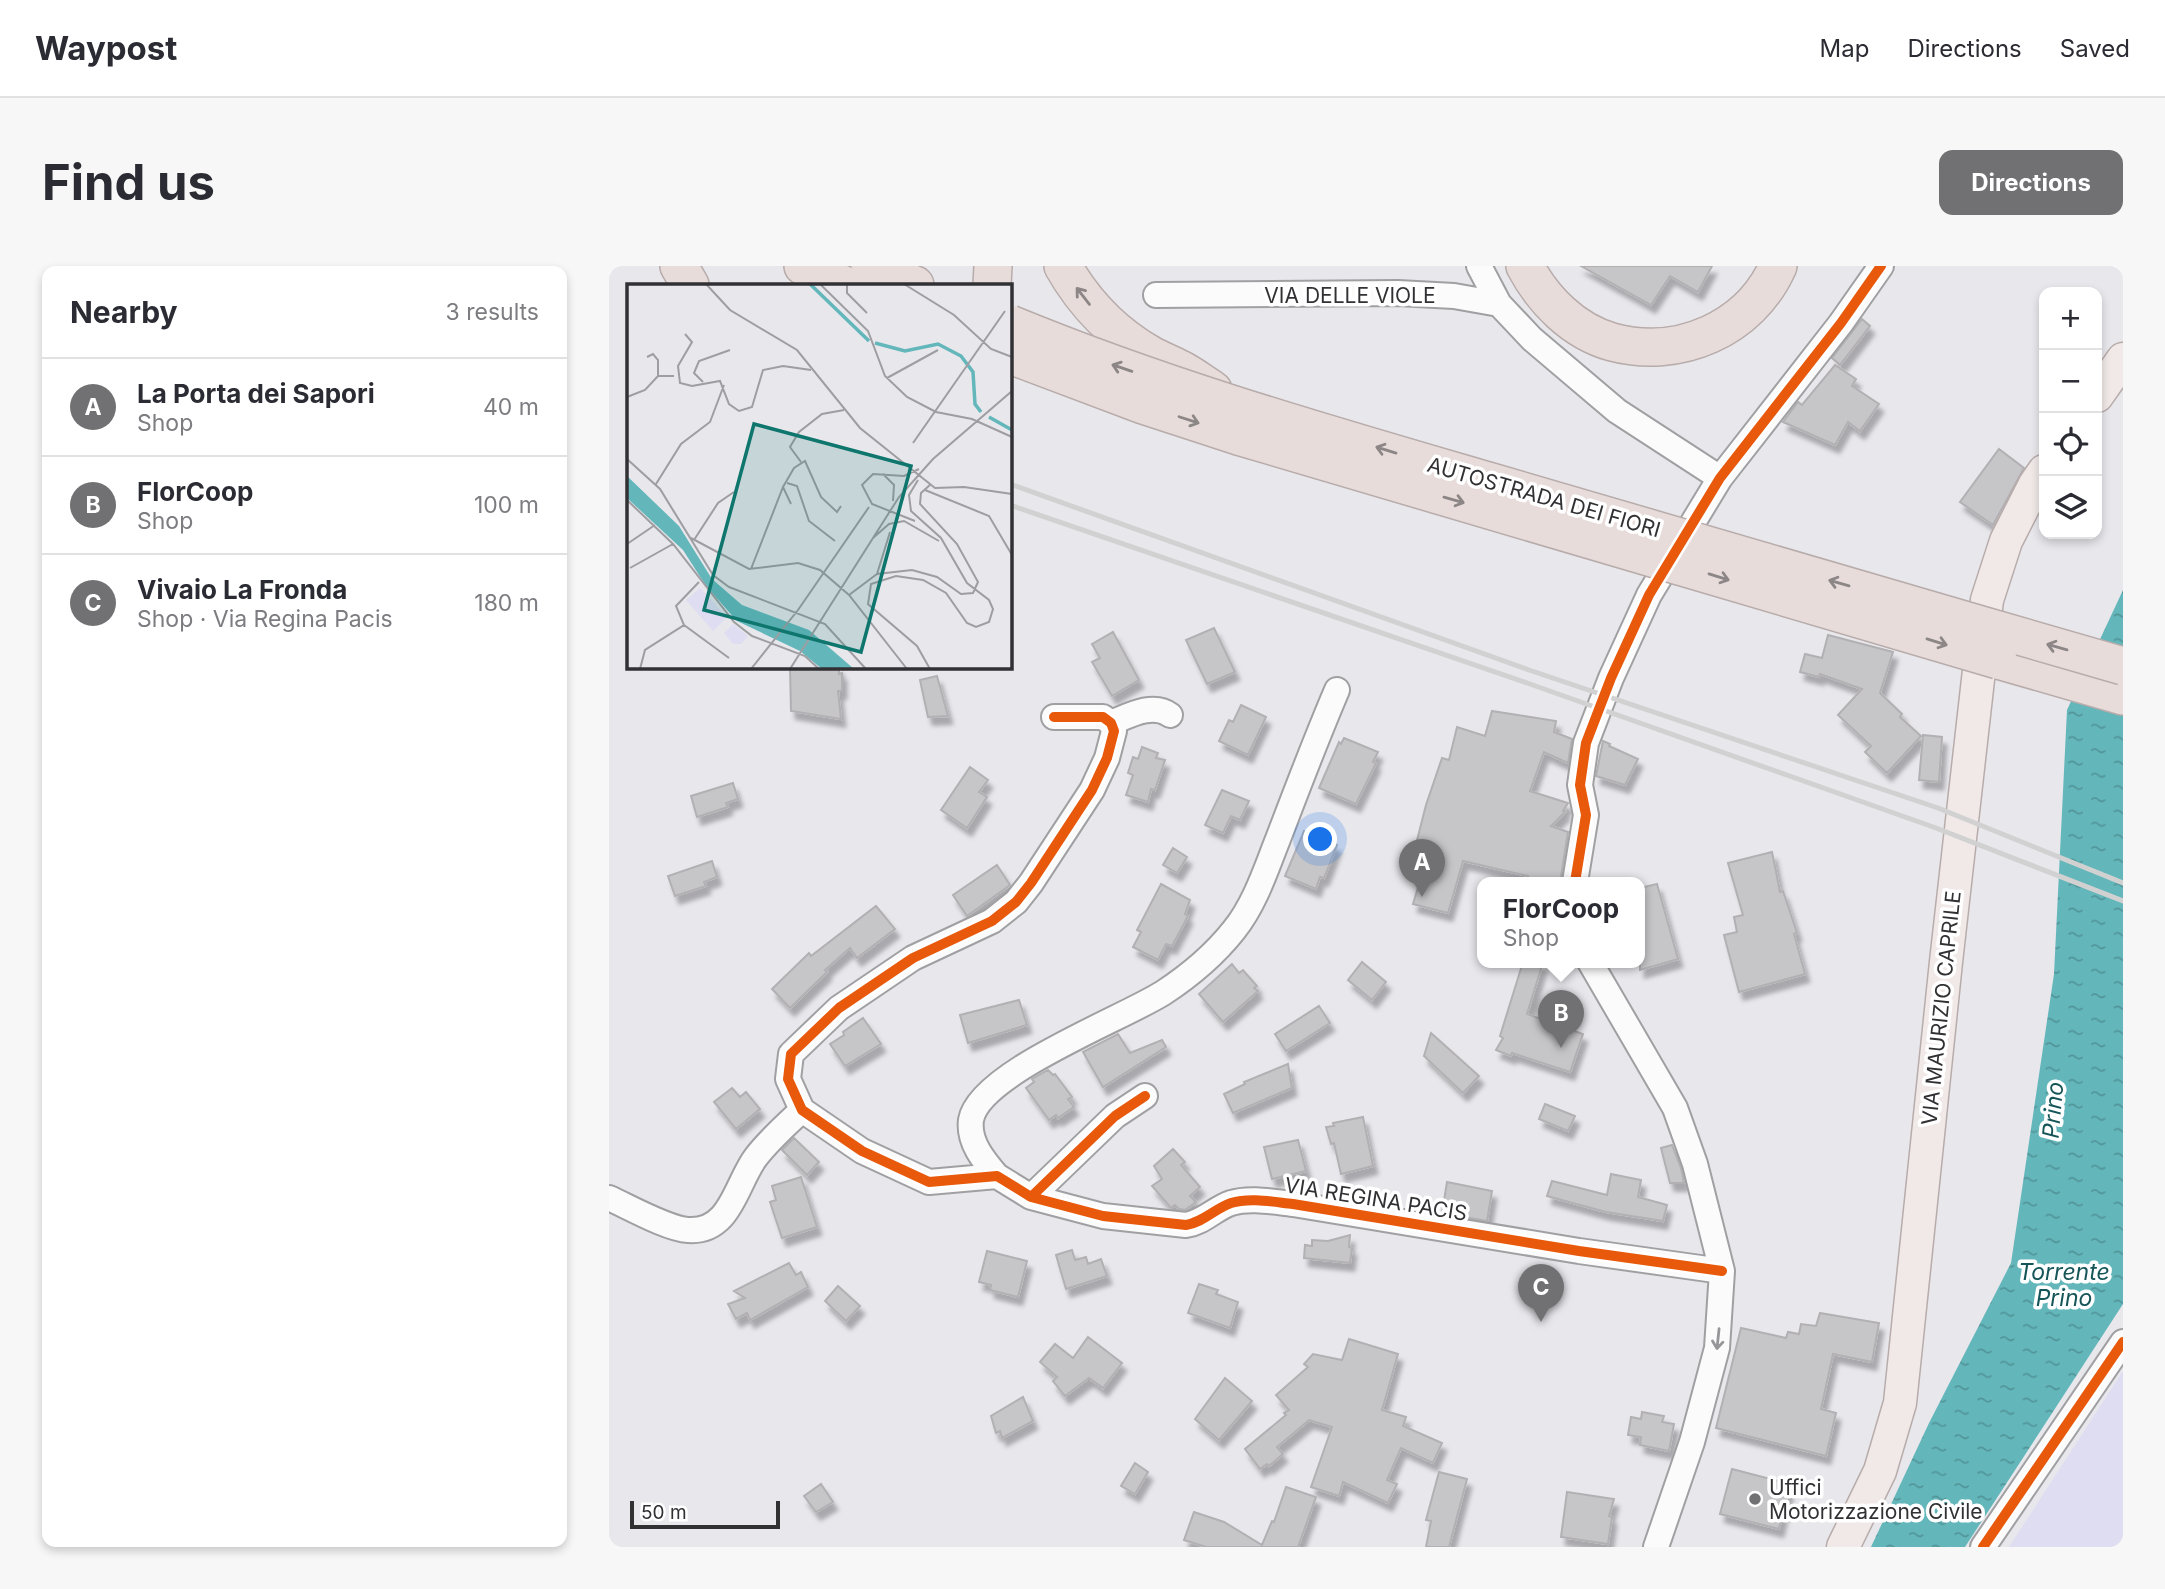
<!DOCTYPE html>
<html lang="en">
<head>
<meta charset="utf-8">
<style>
	:root { --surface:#fff; --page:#f7f7f7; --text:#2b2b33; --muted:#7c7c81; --line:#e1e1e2; --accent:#717174 }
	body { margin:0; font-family:Inter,sans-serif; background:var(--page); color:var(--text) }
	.controls { position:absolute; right:21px; top:21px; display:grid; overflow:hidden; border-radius:14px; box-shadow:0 4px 10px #0003 }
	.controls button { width:63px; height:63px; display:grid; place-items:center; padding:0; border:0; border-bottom:2px solid var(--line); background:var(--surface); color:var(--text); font:35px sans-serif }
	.scale { position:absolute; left:21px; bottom:18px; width:150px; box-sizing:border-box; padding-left:7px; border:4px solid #313134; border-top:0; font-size:19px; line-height:24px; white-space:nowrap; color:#313134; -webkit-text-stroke:5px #fff; paint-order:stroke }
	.you { position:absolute; left:712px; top:574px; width:24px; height:24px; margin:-18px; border:5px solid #fff; border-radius:50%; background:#1a73e8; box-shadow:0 0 0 10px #1a73e833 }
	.badge { display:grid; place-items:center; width:46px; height:46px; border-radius:50%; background:var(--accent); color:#fff; font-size:23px; font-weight:700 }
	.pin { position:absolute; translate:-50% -58px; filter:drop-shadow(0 2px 4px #0008) }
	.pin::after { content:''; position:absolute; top:37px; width:24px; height:21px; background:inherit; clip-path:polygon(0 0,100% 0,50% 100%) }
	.popup { position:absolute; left:868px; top:611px; width:168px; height:91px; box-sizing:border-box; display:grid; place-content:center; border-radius:14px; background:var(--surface); filter:drop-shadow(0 2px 5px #0005); font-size:23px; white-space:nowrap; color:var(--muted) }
	.popup b { font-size:26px; color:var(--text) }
	.popup::after { content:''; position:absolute; left:50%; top:100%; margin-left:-14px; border:14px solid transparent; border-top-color:var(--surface) }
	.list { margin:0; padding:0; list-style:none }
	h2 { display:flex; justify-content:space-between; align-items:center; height:91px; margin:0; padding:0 28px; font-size:30px }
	h2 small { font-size:23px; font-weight:400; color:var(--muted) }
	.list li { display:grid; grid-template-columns:46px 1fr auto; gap:21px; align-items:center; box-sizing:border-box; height:98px; padding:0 28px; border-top:2px solid var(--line) }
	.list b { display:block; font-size:26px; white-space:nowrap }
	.list p { margin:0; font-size:23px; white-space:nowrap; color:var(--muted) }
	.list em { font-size:23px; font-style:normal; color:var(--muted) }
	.icon { flex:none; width:38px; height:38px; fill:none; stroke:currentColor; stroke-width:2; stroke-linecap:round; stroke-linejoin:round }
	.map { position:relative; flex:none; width:1514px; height:1281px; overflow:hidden; border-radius:14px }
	header { display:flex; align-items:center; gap:42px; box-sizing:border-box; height:98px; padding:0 35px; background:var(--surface); border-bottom:2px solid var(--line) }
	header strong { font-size:33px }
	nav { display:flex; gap:38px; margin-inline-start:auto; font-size:24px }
	.intro { display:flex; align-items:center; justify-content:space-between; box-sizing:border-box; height:168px; padding:0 42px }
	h1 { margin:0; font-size:49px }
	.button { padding:18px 32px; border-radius:14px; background:var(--accent); color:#fff; font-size:24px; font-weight:700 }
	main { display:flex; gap:42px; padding:0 42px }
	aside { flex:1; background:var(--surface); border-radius:14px; box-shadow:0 4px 10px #0003 }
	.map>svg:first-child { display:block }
</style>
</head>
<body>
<header>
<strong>Waypost</strong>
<nav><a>Map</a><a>Directions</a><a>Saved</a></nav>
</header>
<div class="intro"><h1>Find us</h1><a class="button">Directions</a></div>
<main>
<aside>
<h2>Nearby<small>3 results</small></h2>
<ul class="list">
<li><span class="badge">A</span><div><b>La Porta dei Sapori</b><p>Shop</p></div><em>40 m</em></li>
<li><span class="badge">B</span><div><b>FlorCoop</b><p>Shop</p></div><em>100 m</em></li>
<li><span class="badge">C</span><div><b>Vivaio La Fronda</b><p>Shop · Via Regina Pacis</p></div><em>180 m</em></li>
</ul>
</aside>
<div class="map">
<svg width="1514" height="1281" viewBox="0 0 1514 1281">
	<defs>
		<pattern id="water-ripples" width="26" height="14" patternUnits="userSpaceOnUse" patternTransform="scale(1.75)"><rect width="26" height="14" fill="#63b7bb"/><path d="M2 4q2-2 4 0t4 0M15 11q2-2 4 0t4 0" fill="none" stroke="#529599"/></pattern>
		<filter id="shadow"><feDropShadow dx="4.5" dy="8" stdDeviation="2" flood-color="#0004"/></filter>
	</defs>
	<rect width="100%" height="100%" fill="#e7e7ec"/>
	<!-- pitch -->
	<path fill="#dfddf2" d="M1514 1105V1281H1400Z"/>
	<!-- water -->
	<path fill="url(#water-ripples)" d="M1514 324V1038L1356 1281H1262L1320 1157 1402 997 1445 708 1458 444Z"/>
	<!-- building -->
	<path fill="#c6c5c8" stroke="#b2b0b3" stroke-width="2" filter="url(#shadow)" d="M972 0H1103L1089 26 1061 10 1042 39Z
		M1253 53 1261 60 1231 99 1223 92Z
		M1226 99 1247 113 1243 120 1270 138 1251 165 1239 156 1226 179 1174 156 1189 136 1193 139Z
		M1390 183 1415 202 1384 259 1351 236Z
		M605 362 626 406 598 418 577 374Z
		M504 366 530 414 503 430 483 396 491 392 483 378Z
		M1219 369 1284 386 1271 427 1293 448 1291 451 1312 470 1278 507 1256 486 1262 480 1229 449 1253 423 1211 408 1210 411 1191 406 1196 388 1213 392Z
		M181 401H230V408L233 407V425H229L232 453 182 445Z
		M328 410 339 450 319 451 311 414Z
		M632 439 657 451 639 489 610 475 620 454 624 456Z
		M883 445 947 455 945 466 963 473 959 497 935 486 921 525 959 537 954 545 956 546 942 560 959 566 951 616H917L919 610 854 595 839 647 804 638 820 585 806 582 817 539 833 492 840 494 848 461 876 470Z
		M1314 469 1333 471 1330 516 1310 514Z
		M735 472 769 486 764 496 767 497 747 538 710 522 730 476 732 478Z
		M994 475 1001 478 1000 480 1029 493 1016 519 987 510Z
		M533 481 549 487 547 492 556 494 546 524 542 523 539 536 517 529 524 509 519 507 524 491 529 493Z
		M361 501 379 514 370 526 378 531 358 562 332 544Z
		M124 517 129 533 117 537 119 541 88 551 82 530Z
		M613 524 640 535 631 554 622 550 614 567 596 559Z
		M695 565 728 579 715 612 711 611 707 623 676 610Z
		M564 582 578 591 568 607 554 599Z
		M1163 586 1171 626 1174 625 1188 667 1185 668 1196 708 1130 726 1115 669 1128 666 1125 651 1134 649 1119 597Z
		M103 595 108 611 95 616 97 620 66 630 59 610Z
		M388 599 401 619 358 650 344 629Z
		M552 618 581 634 576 648 579 650 563 680 557 678 549 694 524 681 532 666 528 664Z
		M1048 618 1069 693 1031 704V622Z
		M267 640 286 663 248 692 241 682 216 704 218 706 181 742 163 723 200 687 202 690Z
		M753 696 777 716 763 734 739 714Z
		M914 696H934L918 748 974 768 961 806 903 787 902 790 887 784 894 772 891 770Z
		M623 698 630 707 634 704 648 720 645 722 649 725 614 756 590 728Z
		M410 734 418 759 359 777 351 749Z
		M710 740 721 757 677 785 666 768Z
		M254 752 272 778 236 800 221 778 235 769 234 766Z
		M822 767 870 810 854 827 815 790Z
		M509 768 521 787 553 774 557 781 494 821 474 786Z
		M679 798 683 822 624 847 615 828 636 818 635 816Z
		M439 804 444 809 446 808 463 831 459 833 465 841 449 852 447 849 440 854 417 822 425 816 423 813Z
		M123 822 131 831 137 826 151 843 127 863 105 836Z
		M936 838 966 850 959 865 930 853Z
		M754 851 764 900 732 908 725 877 722 878 717 861 725 860 724 857Z
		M185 872 210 896 198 909 173 884Z
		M689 874 697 905 663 913 655 881Z
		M1063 879 1072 902 1075 917H1061L1052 882Z
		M564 883 576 896 572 899 591 921 581 930 587 936 576 944 570 943 566 939 562 942 543 920 553 913 545 900Z
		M1002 908 1032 914 1029 931 1058 939 1054 955 997 946 938 930 943 915 998 929Z
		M192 911 208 961 173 972 161 936 167 934 163 920Z
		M838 916 883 925 878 955 833 947Z
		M741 969 740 981 743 982 741 997 695 992 696 979 703 980V974L719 975Z
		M463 984 466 994 477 991 479 998 492 993 498 1010 457 1023 447 989Z
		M378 985 418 995 409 1031 381 1024 382 1019 370 1016Z
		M180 997 187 1009 192 1006 199 1021 141 1054 138 1047 127 1053 119 1038 136 1032 125 1025Z
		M590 1018 609 1024 607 1028 629 1036 621 1062 579 1047Z
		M229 1020 251 1040 237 1055 216 1035Z
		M1211 1047 1270 1057 1263 1096 1224 1088 1212 1143 1227 1147 1217 1190 1107 1162 1132 1062 1177 1072 1179 1066 1190 1068 1192 1058 1207 1060Z
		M479 1071 513 1097 494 1122 480 1112 456 1130 444 1115 448 1111 431 1096 446 1078 464 1092Z
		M740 1073 789 1088 773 1144 797 1151 794 1160 833 1177 824 1197 792 1182 778 1214 788 1218 779 1237 734 1216 730 1230 702 1221 723 1161 700 1154 668 1181 674 1188 660 1200 658 1198 651 1203 636 1183 677 1149 675 1147 680 1144 667 1129 699 1101 695 1098 704 1088 733 1094Z
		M616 1112 643 1135 610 1174 586 1153Z
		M414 1131 424 1155 393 1172 391 1165 387 1167 382 1150Z
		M1033 1146 1055 1150 1053 1156 1065 1158 1060 1185 1031 1179 1032 1171 1019 1169 1022 1151 1032 1153Z
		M526 1197 539 1206 526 1228 512 1220Z
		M1123 1203 1181 1218 1170 1263 1111 1248Z
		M830 1206 858 1213 840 1281H817L822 1255 817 1254Z
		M212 1218 224 1236 207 1246 195 1230Z
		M677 1221 707 1231 689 1281H597L575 1274 585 1246 615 1256 653 1279 663 1255 665 1256Z
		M958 1226 1005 1233 1000 1250 1003 1251 999 1278 952 1271Z"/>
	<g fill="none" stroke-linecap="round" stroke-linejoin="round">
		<!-- minor casing -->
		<g stroke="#a0a0a3" stroke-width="28">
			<path id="minor" d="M870 0 890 38 923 73 1008 145 1111 212
				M547 29 789 27 845 30 890 38
				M502 457C519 450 544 436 561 449
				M966 616 977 549 971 519 977 477 1002 412 1040 329 1111 212 1232 57 1272 0
				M981 696 1066 842 1086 898 1113 1005 1108 1082 1083 1176 1047 1281
				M536 830 506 850 422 931 494 950 577 959C595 956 605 943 622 937 641 931 665 936 684 938L970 985 1113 1005
				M388 910C375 895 359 876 362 854 370 807 513 753 554 727 580 710 606 688 625 664 646 638 657 603 669 573 688 523 707 473 728 424
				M422 931 388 910 320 916 253 885 193 844 179 813 182 788 230 742 304 692 383 655 407 636 422 617 483 524 498 492 505 465 502 457 494 451H445
				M0 932C20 941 59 963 79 964 122 967 127 917 147 891 161 873 177 859 193 844
				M1374 1281 1514 1076"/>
		</g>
		<!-- major casing -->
		<g stroke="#b8acab" stroke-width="35">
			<path id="major" d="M1488 130 1514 93
				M1234 1281 1271 1205 1291 1137 1337 696 1378 334 1397 275 1426 218 1435 205"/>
		</g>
		<!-- highway casing -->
		<g stroke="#b8acab" stroke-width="40">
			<path id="highway" d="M70 0 81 19
				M194 0 235 19
				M261 0 306 19
				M454 0C475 37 505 68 542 89 551 94 562 98 571 103 583 109 593 117 604 124
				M916 0C934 34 964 65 1003 76 1070 94 1141 63 1169 0
				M383 19 384 0
				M1389 394 1514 430"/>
		</g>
		<!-- minor -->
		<use href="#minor" stroke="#fbfbfc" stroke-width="24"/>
		<!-- major -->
		<use href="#major" stroke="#f0e9e8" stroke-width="32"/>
		<!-- highway -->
		<use href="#highway" stroke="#e7dcda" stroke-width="37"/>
		<!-- rail -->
		<path stroke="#d1d1d2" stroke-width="5" d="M401 218 920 404 1329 542 1514 617
			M401 239 921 418 1327 562 1514 635"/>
		<!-- highway-bridge casing -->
		<g stroke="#b8acab" stroke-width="40" stroke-linecap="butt">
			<path id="highway-bridge" d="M401 58C556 122 718 168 879 215 1090 277 1302 339 1514 400
				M401 89 534 139 629 170 1389 394"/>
		</g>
		<!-- highway-bridge -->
		<use href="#highway-bridge" stroke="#e7dcda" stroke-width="37"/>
		<!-- cycleway casing -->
		<g stroke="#fff" stroke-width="15">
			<path id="cycleway" d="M966 616 977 549 971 519 977 477 1002 412 1040 329 1111 212 1232 57 1272 0
				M536 830 506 850 422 931 494 950 577 959C595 956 605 943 622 937 641 931 665 936 684 938L970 985 1113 1005
				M422 931 388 910 320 916 253 885 193 844 179 813 182 788 230 742 304 692 383 655 407 636 422 617 483 524 498 492 505 465 502 457 494 451H445
				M1374 1281 1514 1076"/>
		</g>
		<!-- cycleway -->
		<use href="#cycleway" stroke="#e8590c" stroke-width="10"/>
	</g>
	<!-- one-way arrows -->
	<defs><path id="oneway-shaft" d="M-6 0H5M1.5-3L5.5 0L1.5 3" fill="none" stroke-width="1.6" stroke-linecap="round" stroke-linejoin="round" transform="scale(1.75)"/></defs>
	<g stroke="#8c8687">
		<use href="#oneway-shaft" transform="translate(474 30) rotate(-128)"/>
		<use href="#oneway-shaft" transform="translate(513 102) rotate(-161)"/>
		<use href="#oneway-shaft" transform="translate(580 154) rotate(18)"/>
		<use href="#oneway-shaft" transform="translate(777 184) rotate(-163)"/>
		<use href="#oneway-shaft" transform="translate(845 234) rotate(16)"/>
		<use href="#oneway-shaft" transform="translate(1110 311) rotate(17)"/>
		<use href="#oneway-shaft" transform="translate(1230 317) rotate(-164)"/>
		<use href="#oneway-shaft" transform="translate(1328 376) rotate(17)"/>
		<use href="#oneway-shaft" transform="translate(1448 381) rotate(-164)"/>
	</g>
	<use stroke="#969698" href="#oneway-shaft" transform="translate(1109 1073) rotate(96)"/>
	<!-- markers -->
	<circle fill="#717174" stroke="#fff" stroke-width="2.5" cx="1146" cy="1233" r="7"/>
	<g text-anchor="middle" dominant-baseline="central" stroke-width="7" stroke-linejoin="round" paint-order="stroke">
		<!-- street labels -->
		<g font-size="21" fill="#313134" stroke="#fff">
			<text x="741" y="29">VIA DELLE VIOLE</text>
			<text transform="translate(935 231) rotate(16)">AUTOSTRADA DEI FIORI</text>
			<text transform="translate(1332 742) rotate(-84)">VIA MAURIZIO CAPRILE</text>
			<text transform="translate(767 933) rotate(9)">VIA REGINA PACIS</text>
		</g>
		<!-- poi labels -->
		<g font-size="21" fill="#313134" stroke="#fff" text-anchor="start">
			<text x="1160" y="1221">Uffici<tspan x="1160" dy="24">Motorizzazione Civile</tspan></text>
		</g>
		<!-- water labels -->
		<g font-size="23" font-style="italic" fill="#155558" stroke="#fff">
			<text transform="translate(1444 844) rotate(-85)">Prino</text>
			<text x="1455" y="1006">Torrente<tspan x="1455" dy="26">Prino</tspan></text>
		</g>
	</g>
	<!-- overview -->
	<g transform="translate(18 18)">
		<rect width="385" height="385" fill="#e7e7ec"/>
		<path d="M73 304 100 333 86 347 59 316ZM106 340 121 352 114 360H106L97 349Z" fill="#dfddf2"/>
		<path d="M0 192 52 242 85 295 115 321 182 346 227 385H195L173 367 110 337 79 302 56 266 0 214Z" fill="#63b7bb"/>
		<path fill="none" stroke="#63b7bb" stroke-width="3.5" d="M183 0 242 57M248 59 278 67 311 60 334 72 346 88 348 120 354 128M362 133 385 146"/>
		<path fill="none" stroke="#9e9ea2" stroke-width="2" d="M79 0 103 26 170 66 233 144 308 204 337 203 385 210M193 0 241 47 258 92 280 113 309 128 345 135 385 153M220 0V9L240 29M277 0 327 31 364 65 385 73M58 50 65 58 51 82 53 99 65 102 93 97 102 120 112 127 125 123 136 86 156 82 184 86M20 73 26 70 31 76V92M260 94 311 66M76 98 67 89 72 77 103 66M0 113 18 106 31 92H47M286 159 378 27M0 175 33 205 86 291 102 303 198 340 239 385M174 178 163 163 172 148 195 130 217 126M256 190 267 201 266 217M291 196 282 211 284 227 314 254 340 299 362 316 366 325 362 338 349 343 340 339 319 309 296 296 269 292 244 300 241 320 290 362 303 385M160 199 170 202 182 237 208 257M29 200 54 160 83 138 97 101M156 203 167 184 178 177 194 213 210 228 214 222M298 206 362 232 385 271M0 216 46 260 107 338 125 352 178 372 192 385M288 237 245 220 235 201 246 190 277 192 292 185M64 254 122 285 171 279 193 286 222 311 280 385M246 254 262 240 277 237 312 257M67 256 91 219 107 208M0 260 28 241M3 284 46 260M124 285 156 203 164 220M250 290 263 248M222 311 250 290 285 286 310 293 334 310 346 309 351 298 330 260 293 220 294 209 304 200M57 341 102 374M13 385 18 366 57 341 49 322 72 298M124 385 171 326 242 223M163 385 272 213 306 175 385 107"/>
		<path fill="#0f766e" fill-opacity="0.15" stroke="#0f766e" stroke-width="3.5" d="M127 140 284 182 234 368 77 326Z"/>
		<rect width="385" height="385" fill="none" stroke="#313134" stroke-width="3.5"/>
	</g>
</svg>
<div class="controls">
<button>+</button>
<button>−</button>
<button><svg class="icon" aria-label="locate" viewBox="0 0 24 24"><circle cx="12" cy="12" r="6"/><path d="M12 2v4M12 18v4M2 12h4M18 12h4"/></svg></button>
<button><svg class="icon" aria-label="layers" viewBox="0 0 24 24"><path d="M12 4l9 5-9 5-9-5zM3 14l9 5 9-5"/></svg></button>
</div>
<div class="scale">50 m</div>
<div class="you"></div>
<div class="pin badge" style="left:813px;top:631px">A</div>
<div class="pin badge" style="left:952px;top:782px">B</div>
<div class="popup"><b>FlorCoop</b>Shop</div>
<div class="pin badge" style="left:932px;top:1056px">C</div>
</div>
</main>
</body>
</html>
